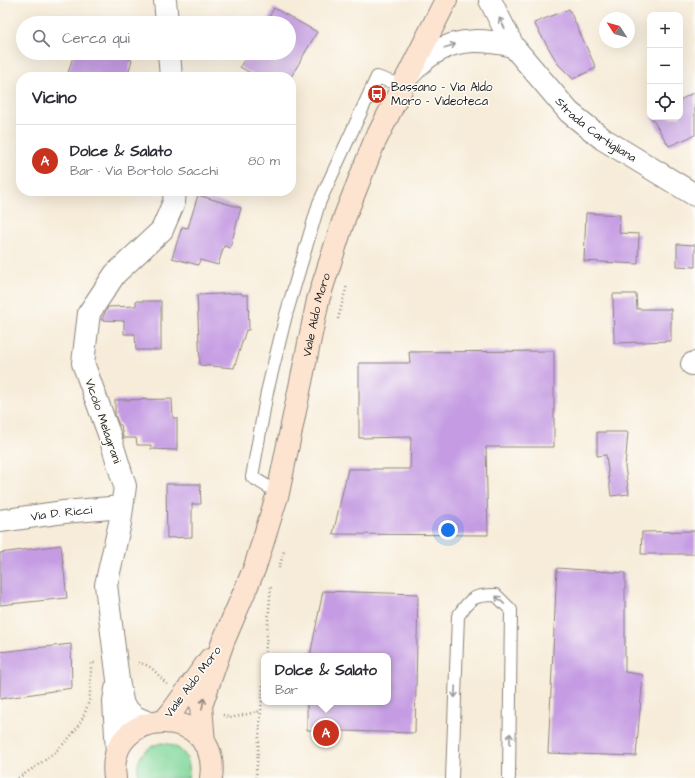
<!DOCTYPE html>
<html lang="it">
<head>
<meta charset="utf-8">
<style>
	:root { --surface:#fff; --page:#f7f7f7; --text:#2b2b33; --muted:#7c7c81; --line:#e1e1e2; --accent:#c8321e }
	body { margin:0; font-family:"Architects Daughter",sans-serif; background:var(--page); color:var(--text) }
	.controls { position:absolute; right:12px; top:12px; display:grid; overflow:hidden; border-radius:8px; box-shadow:0 4px 16px #0002 }
	.controls button { width:36px; height:36px; display:grid; place-items:center; padding:0; border:0; border-bottom:1px solid var(--line); background:var(--surface); color:var(--text); font:20px sans-serif }
	.compass { position:absolute; left:599px; top:12px; width:36px; height:36px; border-radius:50%; background:var(--surface); box-shadow:0 4px 16px #0002; rotate:306deg }
	.you { position:absolute; left:448px; top:530px; width:14px; height:14px; margin:-10px; border:3px solid #fff; border-radius:50%; background:#1a73e8; box-shadow:0 0 0 6px #1a73e833 }
	.badge { display:grid; place-items:center; width:26px; height:26px; border-radius:50%; background:var(--accent); color:#fff; font-size:13px; font-weight:700 }
	.pin { position:absolute; translate:-50% -50%; border:2px solid #fff; box-shadow:0 1px 4px #0006 }
	.popup { position:absolute; left:261px; top:653px; width:130px; height:52px; box-sizing:border-box; display:grid; place-content:center; border-radius:8px; background:var(--surface); filter:drop-shadow(0 1px 3px #0005); font-size:13px; white-space:nowrap; color:var(--muted) }
	.popup b { font-size:15px; color:var(--text) }
	.popup::after { content:''; position:absolute; left:50%; top:100%; margin-left:-8px; border:8px solid transparent; border-top-color:var(--surface) }
	.list { margin:0; padding:0; list-style:none }
	h2 { display:flex; justify-content:space-between; align-items:center; height:52px; margin:0; padding:0 16px; font-size:17px }
	h2 small { font-size:13px; font-weight:400; color:var(--muted) }
	.list li { display:grid; grid-template-columns:26px 1fr auto; gap:12px; align-items:center; box-sizing:border-box; height:72px; padding:0 16px; border-top:1px solid var(--line) }
	.list b { display:block; font-size:15px; white-space:nowrap }
	.list p { margin:0; font-size:13px; white-space:nowrap; color:var(--muted) }
	.list em { font-size:13px; font-style:normal; color:var(--muted) }
	.icon { flex:none; width:22px; height:22px; fill:none; stroke:currentColor; stroke-width:2; stroke-linecap:round; stroke-linejoin:round }
	.map { position:relative; flex:none; width:695px; height:778px; overflow:hidden }
	.search { position:absolute; background:var(--surface); box-shadow:0 4px 16px #0002; left:16px; top:16px; width:280px; height:44px; display:flex; align-items:center; gap:10px; box-sizing:border-box; padding:0 14px; border-radius:22px; color:var(--muted); font-size:15px }
	.panel { position:absolute; background:var(--surface); box-shadow:0 4px 16px #0002; left:16px; top:72px; width:280px; height:124px; border-radius:16px }
	.map>svg:first-child { display:block }
</style>
</head>
<body>
<div class="map">
<svg width="695" height="778" viewBox="0 0 695 778">
	<rect width="100%" height="100%" fill="#fdfcf7"/>
	<filter id="ink" filterUnits="userSpaceOnUse"><feTurbulence type="fractalNoise" baseFrequency=".025" numOctaves="2"/><feDisplacementMap in="SourceGraphic" scale="8" xChannelSelector="R" yChannelSelector="G"/><feConvolveMatrix kernelMatrix="1 2 1 2 8 2 1 2 1" color-interpolation-filters="sRGB"/></filter>
	<filter id="wash" filterUnits="userSpaceOnUse"><feTurbulence type="fractalNoise" baseFrequency=".012" numOctaves="4" result="noise"/><feDisplacementMap in="SourceGraphic" scale="16" xChannelSelector="R" yChannelSelector="G"/><feGaussianBlur stdDeviation="0.9" result="paint"/><feColorMatrix in="noise" values="0 0 0 0 0 0 0 0 0 0 0 0 0 0 0 0 0 1.4 0 .05"/><feComposite in="paint" operator="in"/></filter>
	<g filter="url(#wash)">
		<rect width="100%" height="100%" fill="#f7ecd9"/>
		<!-- green -->
		<path fill="#83d89c" stroke="#507a5c" d="M162 743C182 745 193 759 188 778H139C133 760 145 746 162 743Z"/>
		<g id="blocks">
			<!-- building -->
			<path fill="#c59be3" d="M274 8 317 32 291 77H257L240 67 248 53H289V23H266Z
				M569 9 596 68 573 79 558 64 534 23Z
				M74 53H109L132 60 127 77H67Z
				M695 92V135L669 146 651 117H680V100Z
				M198 195 241 208 230 248 224 246 218 265 200 260 198 265 172 258 182 227 188 228Z
				M586 213 620 215 619 233 639 234 638 264 584 261Z
				M677 244 695 245V267L677 266Z
				M241 293 242 295H248L249 330H246L234 368 200 365 197 295Z
				M613 294H636L637 309H671V341L614 343Z
				M136 301H161V350H136L135 334H124V321L101 320 108 307 136 306Z
				M554 351V447H486L488 535 333 534 348 469H410L411 437 359 438V363H410L409 352Z
				M172 399 173 418H177V450L151 449V445H137L136 438H123L121 425H119L115 415V400Z
				M597 432H628L625 467 629 494 611 496 606 455 597 456Z
				M166 484H200L201 504H192V537L167 538Z
				M695 531V554H641L642 532Z
				M61 545 67 598 0 605V553Z
				M557 568 625 573V672L643 675 636 756 548 753Z
				M323 591 418 594 415 733 307 730V702H388V656H310Z
				M71 644 72 688 0 699V652Z"/>
		</g>
	</g>
	<g filter="url(#ink)">
		<use href="#blocks" fill-opacity="0" stroke="#8a847a" stroke-width="1"/>
		<g fill="none" stroke-linecap="round" stroke-linejoin="round">
			<!-- service casing -->
			<g stroke="#8a847a" stroke-width="14">
				<path id="service" d="M278 493 252 477 267 392 286 315 319 203 377 77 403 86
					M452 778 458 616C471 597 474 595 496 595L511 610 509 778"/>
			</g>
			<!-- minor casing -->
			<g stroke="#8a847a" stroke-width="24">
				<g id="minor">
					<path d="M165 0 167 23"/>
					<path id="s1" d="M490 0 513 46 569 112 603 139 695 195"/>
					<path d="M169 53 171 77"/>
					<path d="M408 76C416 68 425 57 436 52 460 37 487 40 513 46"/>
					<path d="M692 364 695 363"/>
					<path id="s2" d="M0 521 64 512 122 507"/>
					<path d="M116 689 114 701 117 752"/>
					<path d="M149 723 135 717 123 706 118 680 106 585 120 523 125 486 109 434 83 363 89 313 115 274 162 230 174 202 175 191"/>
				</g>
			</g>
			<!-- secondary casing -->
			<g stroke="#8a847a" stroke-width="24">
				<g id="secondary">
					<path d="M164 721 171 713 210 659"/>
					<path id="s3" d="M204 743 201 706 223 642 255 567 278 493 318 300 345 216 374 143 446 0"/>
					<path d="M115 778C104 704 222 703 211 778"/>
				</g>
			</g>
			<!-- path -->
			<path stroke="#8a847a" stroke-width="2.5" stroke-dasharray="1 3" stroke-linecap="butt" d="M338 319 347 285
				M279 568 284 551
				M265 656 271 587
				M138 663C152 664 157 675 167 684
				M223 715 230 718 261 711
				M18 778C48 759 80 738 89 700 91 688 91 675 91 663H95
				M256 778 264 670"/>
			<!-- service -->
			<use href="#service" stroke="#fff" stroke-width="12"/>
			<!-- minor -->
			<use href="#minor" stroke="#fff" stroke-width="22"/>
			<!-- secondary -->
			<use href="#secondary" stroke="#fde4d1" stroke-width="22"/>
		</g>
		<!-- one-way arrows -->
		<defs><path id="oneway-shaft" d="M-6 0H5M1.5-3L5.5 0L1.5 3" fill="none" stroke-width="1.6" stroke-linecap="round" stroke-linejoin="round"/></defs>
		<g stroke="#999">
			<use href="#oneway-shaft" transform="translate(502 23) rotate(-118)"/>
			<use href="#oneway-shaft" transform="translate(450 46) rotate(-18)"/>
			<use href="#oneway-shaft" transform="translate(500 600) rotate(-137)"/>
			<use href="#oneway-shaft" transform="translate(455 692) rotate(92)"/>
			<use href="#oneway-shaft" transform="translate(510 739) rotate(-90)"/>
		</g>
		<use stroke="#988a80" href="#oneway-shaft" transform="translate(203 704) rotate(-79)"/>
	</g>
	<!-- icons -->
	<defs>
		<g id="bus-disc" transform="scale(1)"><circle r="9.5" fill="#c8321e" stroke="#fdfcf7"/><path d="M-5-6H5V4H4V6H2V4H-2V6H-4V4H-5ZM-3.5-4V0h7V-4ZM-3.5 1.2v1.5H-2V1.2ZM2 1.2v1.5H3.5V1.2Z" fill="#fff"/></g>
	</defs>
	<g fill-rule="evenodd">
		<use href="#bus-disc" x="377" y="94"/>
	</g>
	<g text-anchor="middle" dominant-baseline="central" stroke-width="3" stroke-linejoin="round" paint-order="stroke">
		<!-- poi labels -->
		<g font-size="12" fill="#1c1c1c" stroke="#fdfcf7" text-anchor="start">
			<text x="391" y="87">Bassano - Via Aldo<tspan x="391" dy="14">Moro - Videoteca</tspan></text>
		</g>
		<!-- street labels -->
		<g font-size="12" fill="#1c1c1c" stroke="#fdfcf7">
			<text stroke="none"><textPath href="#s1" startOffset="170">Strada Cartigliana</textPath></text>
			<text stroke="none"><textPath href="#s3" startOffset="446">Viale Aldo Moro</textPath></text>
			<text transform="translate(103 421) rotate(71)">Vicolo Melagrani</text>
			<text stroke="none"><textPath href="#s2" startOffset="62">Via D. Ricci</textPath></text>
			<text transform="translate(193 682) rotate(-53)">Viale Aldo Moro</text>
		</g>
	</g>
</svg>
<div class="controls">
<button>+</button>
<button>−</button>
<button><svg class="icon" aria-label="locate" viewBox="0 0 24 24"><circle cx="12" cy="12" r="6"/><path d="M12 2v4M12 18v4M2 12h4M18 12h4"/></svg></button>
</div>
<svg class="compass" viewBox="-18 -18 36 36"><path d="M0-13l5 13h-10z" fill="#e53935"/><path d="M0 13l5-13h-10z" fill="#7c7c81"/></svg>
<div class="you"></div>
<div class="pin badge" style="left:326px;top:733px">A</div>
<div class="popup"><b>Dolce &amp; Salato</b>Bar</div>
<div class="search"><svg class="icon" aria-label="search" viewBox="0 0 24 24"><circle cx="10" cy="10" r="6"/><path d="M15 15l6 6"/></svg>Cerca qui</div>
<section class="panel">
<h2>Vicino<small></small></h2>
<ul class="list">
<li><span class="badge">A</span><div><b>Dolce &amp; Salato</b><p>Bar · Via Bortolo Sacchi</p></div><em>80 m</em></li>
</ul>
</section>
</div>
</body>
</html>
